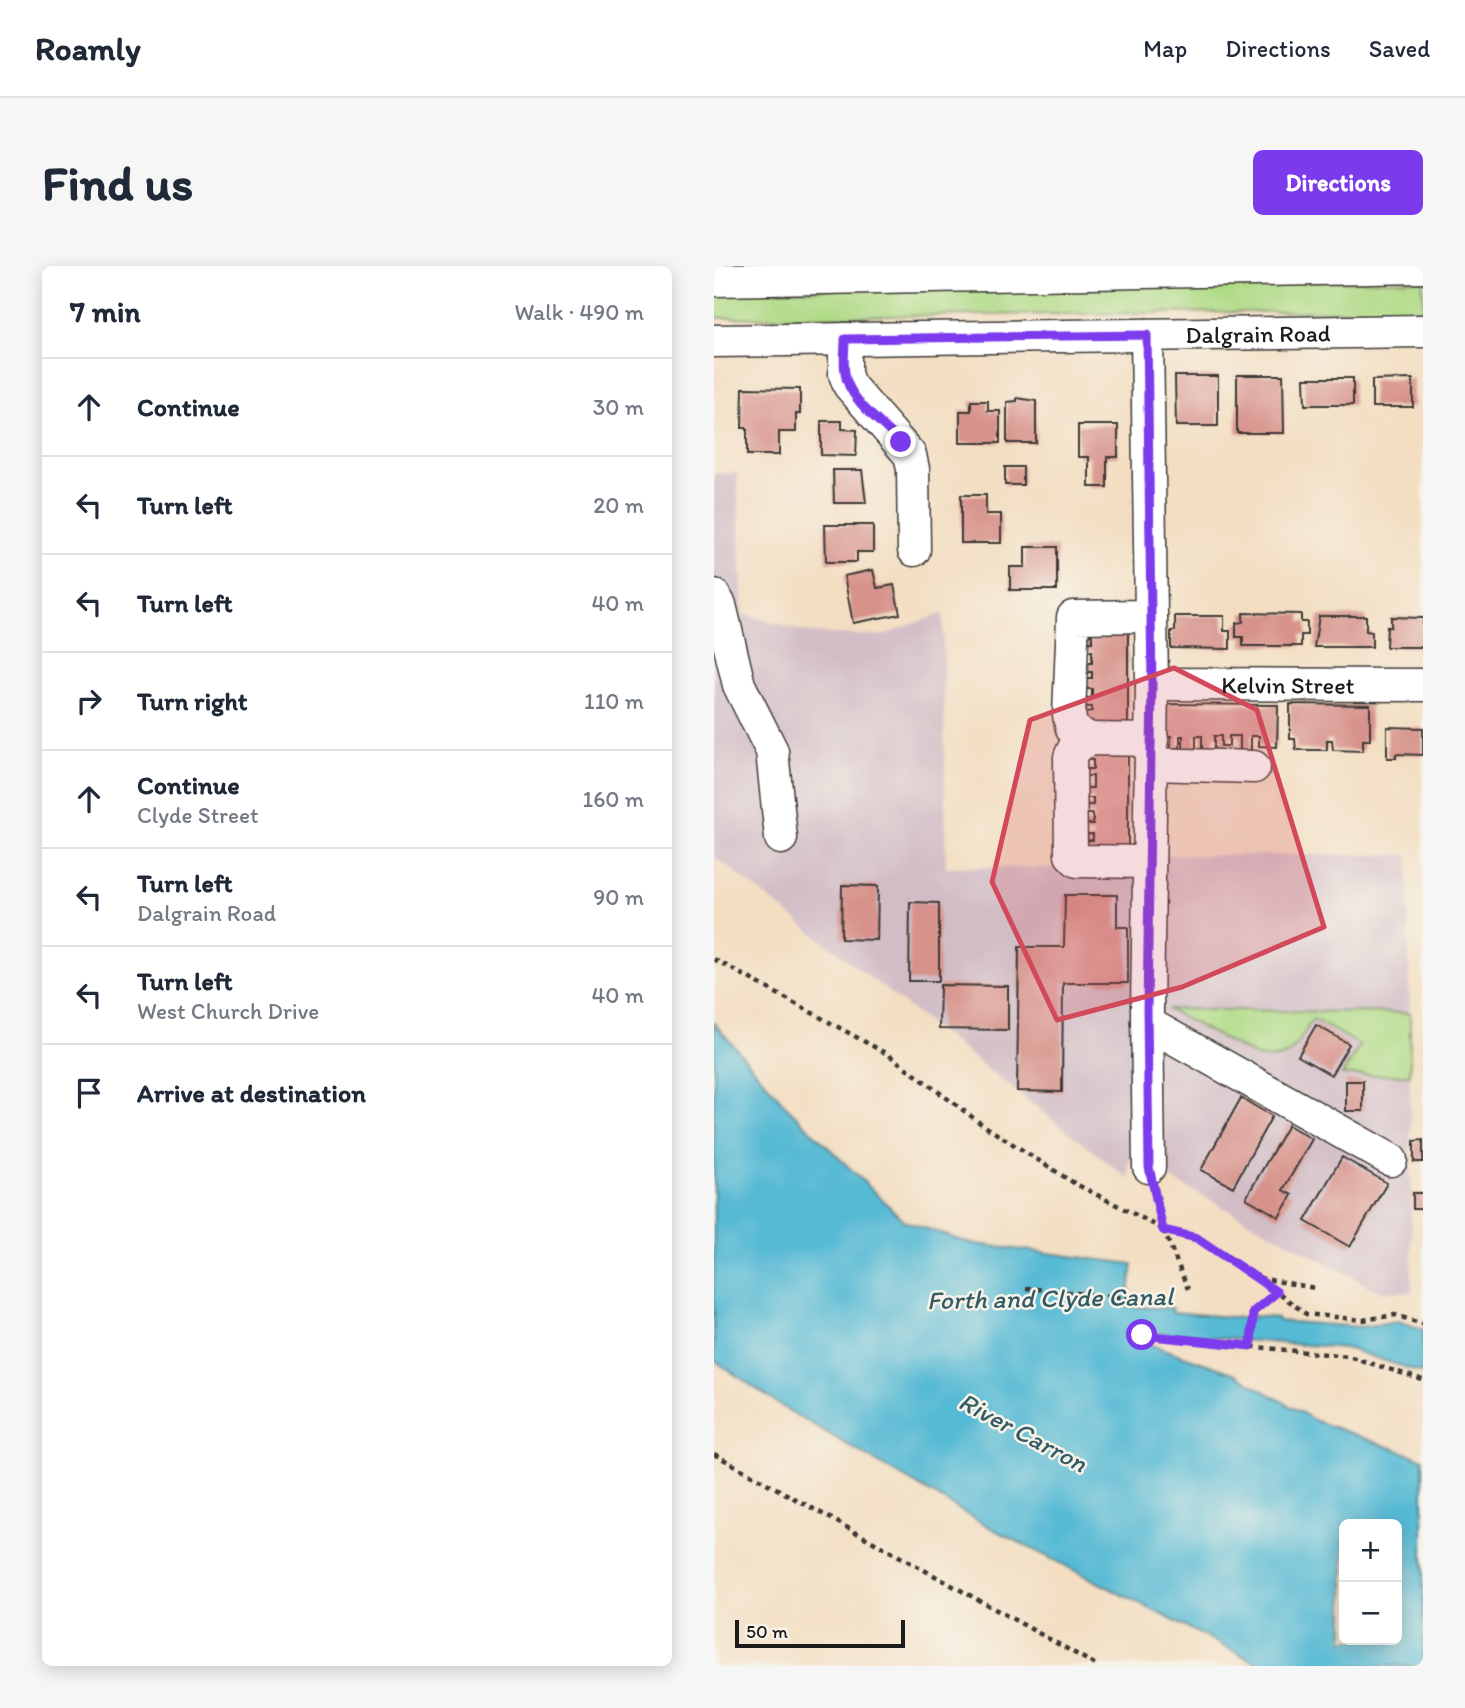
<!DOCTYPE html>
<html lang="en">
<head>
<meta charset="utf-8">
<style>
	:root { --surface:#fff; --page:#f6f6f7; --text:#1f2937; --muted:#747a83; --line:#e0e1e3; --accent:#7c3aed }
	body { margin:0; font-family:Itim,sans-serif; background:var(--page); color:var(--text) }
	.controls { position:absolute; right:21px; bottom:21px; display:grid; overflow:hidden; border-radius:10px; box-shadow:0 4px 18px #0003 }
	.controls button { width:63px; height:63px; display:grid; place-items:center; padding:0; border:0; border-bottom:2px solid var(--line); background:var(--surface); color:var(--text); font:35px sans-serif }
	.scale { position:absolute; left:21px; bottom:18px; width:170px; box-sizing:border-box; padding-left:7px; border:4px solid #1c1c1c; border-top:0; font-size:19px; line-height:24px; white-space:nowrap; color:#1c1c1c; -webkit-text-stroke:5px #f7f3e8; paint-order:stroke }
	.stop { position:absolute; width:21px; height:21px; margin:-16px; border:5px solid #7c3aed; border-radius:50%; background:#fff }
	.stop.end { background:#7c3aed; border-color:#fff; box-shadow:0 2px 7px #0008 }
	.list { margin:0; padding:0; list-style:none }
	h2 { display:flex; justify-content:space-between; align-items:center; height:91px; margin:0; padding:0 28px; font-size:30px }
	h2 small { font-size:23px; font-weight:400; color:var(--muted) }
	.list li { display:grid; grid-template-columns:46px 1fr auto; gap:21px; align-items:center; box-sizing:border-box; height:98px; padding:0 28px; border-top:2px solid var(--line) }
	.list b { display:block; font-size:26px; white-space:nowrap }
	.list p { margin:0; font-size:23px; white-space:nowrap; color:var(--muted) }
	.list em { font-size:23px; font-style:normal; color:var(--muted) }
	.icon { flex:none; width:38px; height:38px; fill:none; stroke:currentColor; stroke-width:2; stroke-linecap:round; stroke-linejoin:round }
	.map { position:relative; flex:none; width:709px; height:1400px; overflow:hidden; border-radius:10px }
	header { display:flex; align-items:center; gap:42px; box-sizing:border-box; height:98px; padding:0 35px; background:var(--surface); border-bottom:2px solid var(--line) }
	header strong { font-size:33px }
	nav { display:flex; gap:38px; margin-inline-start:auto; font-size:24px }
	.intro { display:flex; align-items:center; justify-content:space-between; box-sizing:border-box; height:168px; padding:0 42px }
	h1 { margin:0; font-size:49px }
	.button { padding:18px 32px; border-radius:10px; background:var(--accent); color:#fff; font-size:24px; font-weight:700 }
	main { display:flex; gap:42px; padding:0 42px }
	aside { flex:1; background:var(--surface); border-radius:10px; box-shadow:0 4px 18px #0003 }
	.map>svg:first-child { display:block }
</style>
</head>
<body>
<header>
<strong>Roamly</strong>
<nav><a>Map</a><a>Directions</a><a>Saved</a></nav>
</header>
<div class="intro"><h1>Find us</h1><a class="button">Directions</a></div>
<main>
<aside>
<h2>7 min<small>Walk · 490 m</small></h2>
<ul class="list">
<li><svg class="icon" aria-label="ahead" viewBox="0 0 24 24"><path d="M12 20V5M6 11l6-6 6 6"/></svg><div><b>Continue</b></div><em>30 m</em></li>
<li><svg class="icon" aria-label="left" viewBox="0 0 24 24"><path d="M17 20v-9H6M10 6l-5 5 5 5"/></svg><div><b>Turn left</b></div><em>20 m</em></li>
<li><svg class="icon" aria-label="left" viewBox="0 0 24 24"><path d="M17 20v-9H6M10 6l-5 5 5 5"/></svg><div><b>Turn left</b></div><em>40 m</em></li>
<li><svg class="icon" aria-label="right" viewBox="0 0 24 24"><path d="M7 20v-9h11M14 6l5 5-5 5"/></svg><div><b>Turn right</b></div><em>110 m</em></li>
<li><svg class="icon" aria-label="ahead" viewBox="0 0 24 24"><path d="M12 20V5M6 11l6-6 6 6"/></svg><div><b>Continue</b><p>Clyde Street</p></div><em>160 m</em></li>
<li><svg class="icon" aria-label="left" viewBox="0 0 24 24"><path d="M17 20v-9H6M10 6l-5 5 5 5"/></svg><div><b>Turn left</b><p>Dalgrain Road</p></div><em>90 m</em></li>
<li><svg class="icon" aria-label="left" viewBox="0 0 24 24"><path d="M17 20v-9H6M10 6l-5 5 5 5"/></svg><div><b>Turn left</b><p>West Church Drive</p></div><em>40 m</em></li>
<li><svg class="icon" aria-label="arrive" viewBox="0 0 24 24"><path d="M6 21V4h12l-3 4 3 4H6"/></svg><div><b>Arrive at destination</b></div></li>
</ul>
</aside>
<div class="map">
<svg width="709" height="1400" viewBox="0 0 709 1400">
	<rect width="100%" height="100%" fill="#f7f3e8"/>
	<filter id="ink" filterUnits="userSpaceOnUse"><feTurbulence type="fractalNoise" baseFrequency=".0143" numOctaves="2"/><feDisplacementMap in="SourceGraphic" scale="14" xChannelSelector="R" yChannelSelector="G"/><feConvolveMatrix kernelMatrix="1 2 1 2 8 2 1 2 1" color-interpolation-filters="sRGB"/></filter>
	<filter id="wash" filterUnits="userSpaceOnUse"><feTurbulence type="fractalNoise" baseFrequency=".00686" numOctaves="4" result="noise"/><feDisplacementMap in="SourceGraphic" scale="28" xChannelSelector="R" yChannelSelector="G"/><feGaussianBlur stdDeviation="1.57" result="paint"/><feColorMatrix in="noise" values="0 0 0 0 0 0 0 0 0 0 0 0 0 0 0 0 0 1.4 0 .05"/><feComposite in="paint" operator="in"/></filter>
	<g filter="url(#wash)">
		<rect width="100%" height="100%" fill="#f3dec2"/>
		<!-- industrial -->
		<path fill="#d2bdc6" d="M0 207H23L29 348 96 367 167 370 229 347 232 601 451 603V589H694L698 1026 664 1025 435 901 415 893V913L0 590Z"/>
		<!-- green -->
		<path fill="#afda85" stroke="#667b50" stroke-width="2" d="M709 14V44L0 52V25Z
			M453 743 696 747V809H628L646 779 599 753C581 779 580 798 543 791Z"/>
		<!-- water -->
		<path fill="#56bad4" stroke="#396b78" stroke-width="2" fill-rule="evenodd" d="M0 757 74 842 190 955 255 977 419 998 413 1041 458 1042V1046L538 1053 539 1050 563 1052 564 1055 648 1061 683 1055 709 1063V1107L632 1082 412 1065 414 1071 519 1107 602 1155 709 1193V1400H549L279 1263 70 1142 0 1094ZM630 1258H683V1374H630Z"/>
		<g id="blocks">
			<!-- building -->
			<path fill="#d7938b" d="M523 109H569L570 167H523Z
				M461 110H504V160H462Z
				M590 112H639V139H591Z
				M699 113V141H658V114Z
				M29 122 86 123V148H82V166H65V189H33V162H28Z
				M303 132 322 135V177H293V136L303 135Z
				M257 135H274V145H286V177H246V145H257Z
				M107 155H128V163L143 164 142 190 107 189Z
				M364 159H404V191H393V221H375V191H364Z
				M291 201H309V219H291Z
				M119 204H148L152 237H120Z
				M247 229H272V248H287V277H247Z
				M111 259H159V286H143V296H112Z
				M311 281H343V324H296V301H311Z
				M159 304 163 322 180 319 186 348 139 357 130 310Z
				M529 347 587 348V356H593V369H587V380H529V371H522V357L529 356Z
				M461 350H510V365H516V383L457 382V365H461Z
				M605 350H652V365L658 366V381H600Z
				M677 351 709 352V381H672L673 361H677Z
				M414 354V463H378V455L367 456V447L378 445V441H367V432H378V423H362V412H378V406H364V397H378V385H362V376H378V369H367Z
				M450 438 564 439 563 481 545 480V470H537V490H526V470H515V480H507V470H500V490H488V470H482V489H469V470H466V482H457V470H450Z
				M576 438 656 439V474H649V485L619 484 618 474H613V484H582L581 473H576Z
				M673 461 709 462V489L682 488V492H673Z
				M414 483V590H379L363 575 379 574V568H363V558H379V548H364V539H379V532H364V522H379V510H367V503H379V494H370L369 486Z
				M128 619 164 620 163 674 127 673Z
				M351 629H403V661H414V717H349L348 826 303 825 305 681H350Z
				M196 636 225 637V715H195Z
				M226 719 294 720V764L225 763Z
				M602 759 635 778 617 809 584 790Z
				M632 815H649V845H632Z
				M527 832 558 850 519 921 487 904Z
				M574 859 598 873 569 924 578 929 565 951 532 932Z
				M709 874V896H700V875Z
				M628 891 673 917 636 981 591 955Z
				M699 927H709V943H699Z"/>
		</g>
	</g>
	<g filter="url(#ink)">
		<use href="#blocks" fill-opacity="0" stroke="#3c3935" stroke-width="2"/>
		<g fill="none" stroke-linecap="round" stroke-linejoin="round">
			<!-- minor casing -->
			<g stroke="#3c3935" stroke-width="35">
				<g id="minor">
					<path d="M0 14 709 1"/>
					<path d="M433 69 438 418 433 743 435 901"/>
					<path d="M131 73V108L135 119 196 189 199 203 200 284"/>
					<path id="s1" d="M0 75 709 65"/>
					<path d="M0 329 6 339 25 419 58 485 67 572"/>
					<path id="s2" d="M438 418 709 419"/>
					<path d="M376 473 358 463 355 449 359 351 437 350"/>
					<path d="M437 498 540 501"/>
					<path d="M435 596 363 595 357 589 356 491 360 482 376 473 438 474"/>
					<path d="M433 757 677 894"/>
				</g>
			</g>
			<!-- path -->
			<path stroke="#3c3935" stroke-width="4.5" stroke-dasharray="5 5" stroke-linecap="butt" d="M0 693 175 789 269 859 360 917 449 963 483 972 544 1011 592 1048 649 1054 681 1049 709 1058
				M440 925 449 963 474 1023
				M545 1012 601 1022
				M312 1022 414 1032
				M428 1070 634 1090 709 1114
				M537 1080 539 1046 563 1026
				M0 1188 384 1400"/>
			<!-- minor -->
			<use href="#minor" stroke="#fff" stroke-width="32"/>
		</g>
	</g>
	<g fill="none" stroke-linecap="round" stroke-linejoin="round" filter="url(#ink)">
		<!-- route -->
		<path stroke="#7c3aed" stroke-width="9" d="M187 176C169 158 134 134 131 107 129 96 131 84 131 73L433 69 438 418 433 743 435 901 449 964 483 972 563 1026 539 1046 537 1080 428 1069"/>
	</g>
	<!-- marked area -->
	<path fill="#d1495b" fill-opacity="0.2" stroke="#d1495b" stroke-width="5" stroke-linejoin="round" d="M460 402 543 444 610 661 468 721 343 754 278 616 316 454Z"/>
	<g text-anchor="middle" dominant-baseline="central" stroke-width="5" stroke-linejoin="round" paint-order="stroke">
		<!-- street labels -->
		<g font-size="24" fill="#1c1c1c" stroke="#f7f3e8">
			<text stroke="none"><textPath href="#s1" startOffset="544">Dalgrain Road</textPath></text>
			<text stroke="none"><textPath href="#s2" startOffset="136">Kelvin Street</textPath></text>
		</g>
		<!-- water labels -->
		<g font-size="26" font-style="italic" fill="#335b66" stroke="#f7f3e8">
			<text transform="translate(336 1032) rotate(-1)">Forth and Clyde Canal</text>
			<text transform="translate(309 1166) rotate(28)">River Carron</text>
		</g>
	</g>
</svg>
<div class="controls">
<button>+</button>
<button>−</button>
</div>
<div class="scale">50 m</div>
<div class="stop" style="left:428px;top:1069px"></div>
<div class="stop end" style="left:187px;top:176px"></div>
</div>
</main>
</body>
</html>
